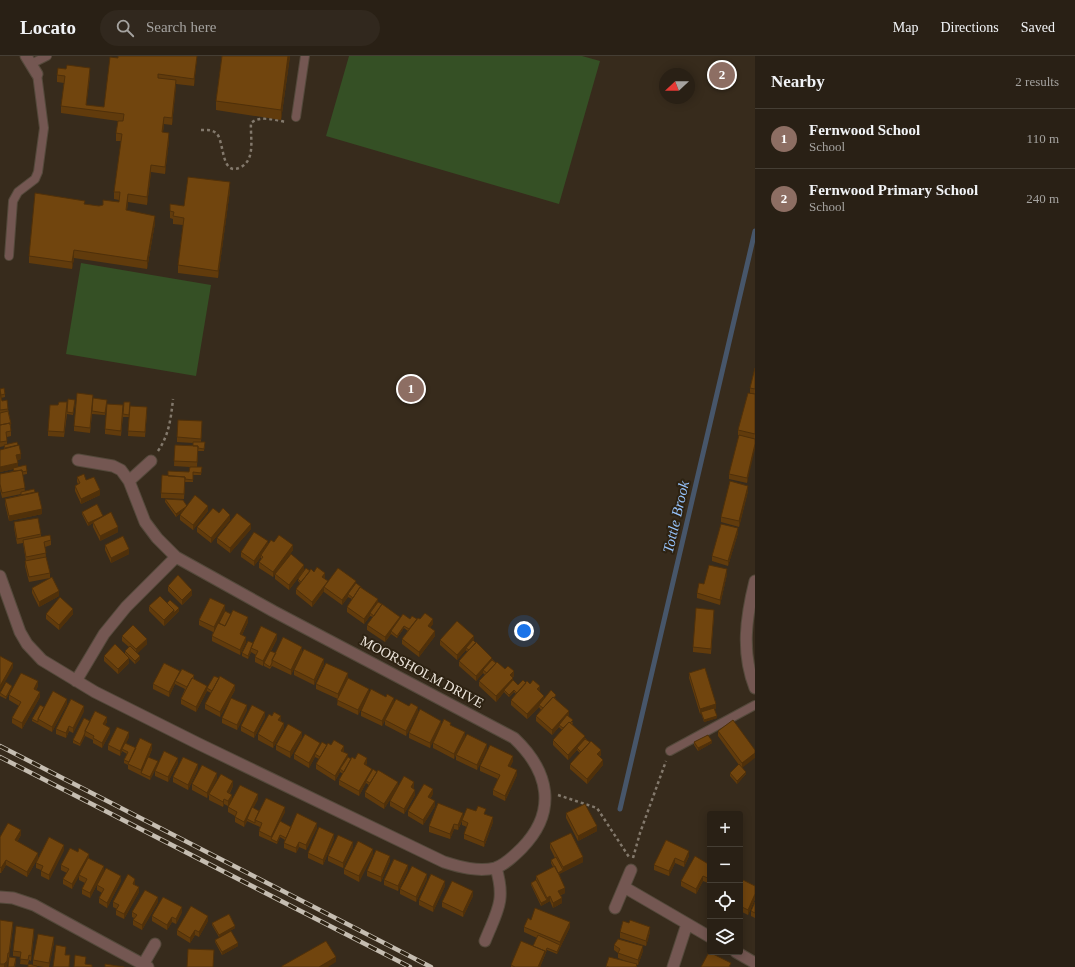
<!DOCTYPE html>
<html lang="en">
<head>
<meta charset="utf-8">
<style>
	:root { --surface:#292015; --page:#31281e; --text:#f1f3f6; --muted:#a5a3a0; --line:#453e34; --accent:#ea580c }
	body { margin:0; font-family:Georgia,serif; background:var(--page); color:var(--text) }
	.controls { position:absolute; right:12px; bottom:12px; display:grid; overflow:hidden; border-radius:4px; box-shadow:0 2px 10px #0003 }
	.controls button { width:36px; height:36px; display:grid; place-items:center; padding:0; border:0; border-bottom:1px solid var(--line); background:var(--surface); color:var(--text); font:20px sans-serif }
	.compass { position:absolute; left:659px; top:12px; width:36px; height:36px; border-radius:50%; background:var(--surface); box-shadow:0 2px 10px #0003; rotate:248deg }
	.you { position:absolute; left:524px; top:575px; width:14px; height:14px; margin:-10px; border:3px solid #fff; border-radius:50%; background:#1a73e8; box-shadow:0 0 0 6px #1a73e833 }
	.badge { display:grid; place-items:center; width:26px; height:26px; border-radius:50%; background:var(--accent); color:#fff; font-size:13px; font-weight:700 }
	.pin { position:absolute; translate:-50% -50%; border:2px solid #fff; box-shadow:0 1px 4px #0006 }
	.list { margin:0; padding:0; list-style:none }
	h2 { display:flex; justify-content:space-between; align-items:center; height:52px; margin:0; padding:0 16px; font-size:17px }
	h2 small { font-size:13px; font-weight:400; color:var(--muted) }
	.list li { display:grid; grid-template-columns:26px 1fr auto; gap:12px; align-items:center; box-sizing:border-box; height:60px; padding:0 16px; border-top:1px solid var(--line) }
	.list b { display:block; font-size:15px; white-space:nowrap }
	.list p { margin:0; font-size:13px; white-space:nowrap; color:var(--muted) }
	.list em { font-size:13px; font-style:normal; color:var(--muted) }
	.icon { flex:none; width:22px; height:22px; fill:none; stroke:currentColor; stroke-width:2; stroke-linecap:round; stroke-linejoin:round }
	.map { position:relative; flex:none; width:755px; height:911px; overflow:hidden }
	header { display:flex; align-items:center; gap:24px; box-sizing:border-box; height:56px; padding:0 20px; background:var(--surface); border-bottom:1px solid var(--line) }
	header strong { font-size:19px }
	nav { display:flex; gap:22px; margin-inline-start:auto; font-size:14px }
	.search { width:280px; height:36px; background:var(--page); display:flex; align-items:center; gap:10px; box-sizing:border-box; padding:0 14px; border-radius:22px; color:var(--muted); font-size:15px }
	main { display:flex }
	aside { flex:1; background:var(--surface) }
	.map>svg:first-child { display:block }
</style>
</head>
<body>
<header>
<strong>Locato</strong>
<div class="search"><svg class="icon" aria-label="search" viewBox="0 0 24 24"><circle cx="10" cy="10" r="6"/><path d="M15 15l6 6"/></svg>Search here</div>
<nav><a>Map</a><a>Directions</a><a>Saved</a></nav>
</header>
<main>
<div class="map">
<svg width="755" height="911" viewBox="0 0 755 911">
	<rect width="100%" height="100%" fill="#372b1c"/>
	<!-- garden -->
	<path fill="#355025" d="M349 0H582L600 5 559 148 326 80Z
		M81 207 211 229 196 320 66 298Z"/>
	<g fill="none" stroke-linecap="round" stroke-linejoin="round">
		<!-- stream -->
		<path stroke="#47566a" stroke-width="5" d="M620 753 755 175"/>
		<!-- service casing -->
		<g stroke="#54493b" stroke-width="10">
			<path id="service" d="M31 8 47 0
				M296 61 305 0
				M9 200 13 145 18 136 35 123 38 116 44 72 37 18
				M670 695 755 649"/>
		</g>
		<!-- minor casing -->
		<g stroke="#54493b" stroke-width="13">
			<path id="minor" d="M26 0 37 18
				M129 425 151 405
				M0 520 20 576 27 588 42 604 95 636 199 688 444 806C460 811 478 816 495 812 505 809 515 799 522 792 558 755 549 715 514 682L273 555 176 501 157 482 145 466 129 425 121 414 113 410 78 404
				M755 525C746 561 741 597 755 632
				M76 625 104 578 126 551 176 501
				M624 831 710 881
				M0 841 13 842 34 849 148 911
				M615 852 631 814
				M485 885C497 855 506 845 496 812
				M736 896 755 907
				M144 907 155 888
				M673 911 687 868"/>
		</g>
		<!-- path -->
		<path stroke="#83796c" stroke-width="2.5" stroke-dasharray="3 3" stroke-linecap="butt" d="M201 74C206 74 211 73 216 77 225 84 220 122 241 111 256 103 250 81 251 67 261 59 274 64 286 66
			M158 395C169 379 171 362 173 343
			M558 739 597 752 629 801
			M633 802 640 777 666 705"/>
		<!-- service -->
		<use href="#service" stroke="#745752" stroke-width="8"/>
		<!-- minor -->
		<use href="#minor" stroke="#745752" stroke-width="11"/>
		<!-- rail casing -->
		<g stroke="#c5bdb1" stroke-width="4.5">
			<path id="rail" d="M0 690 431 911
				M0 701 410 911"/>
		</g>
		<!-- rail -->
		<use href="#rail" stroke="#2d2212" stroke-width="3" stroke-dasharray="9" stroke-linecap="butt"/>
	</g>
	<!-- wall -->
	<path fill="#613b0c" d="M197 0 194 30 176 28 172 69 164 68 163 76 169 84 165 118 151 116 147 149 128 146 127 154 155 167 147 213 74 202 72 213 29 207V200L85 148 99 150 119 146V144L114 143V136L121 85H116V77L118 65 61 57V50L64 27 57 26V19L90 20 86 49 104 51 118 2Z
		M222 0H290L281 64 216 54V45Z
		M230 134 218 222 178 217V209L183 169 173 168V163L170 162V155Z
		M755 312V338L750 337V332Z
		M0 333 5 338V341L1 342 2 345 8 353 11 368V380L7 381V388L21 403 17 404 18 411 27 415V418L22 419 25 435 35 436 42 458 9 465 5 448V443L21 439V438L2 442 0 433V418L14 415 13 413 0 416 4 393V390L0 391Z
		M755 338V383L738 379V374Z
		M93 342 107 346 105 359 92 358 90 377 74 375V370Z
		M75 346 73 359 67 358 64 381 48 380V375L58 349Z
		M130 350 147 356 145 381 128 380 129 361H123V359L121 380 105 378V373Z
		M202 370 201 386H205L204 395H198L197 411H202L201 419H193V426H185L184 443 161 442V437L168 420 189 416 190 411 174 410 175 389 193 390V387L177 386V381Z
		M755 383 747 427 729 423V418Z
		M77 421 86 424 100 439 81 448 75 435V430L78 428 77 426Z
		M748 435 739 471 721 466V461Z
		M165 443 187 451 208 455 193 474 180 464V459L184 454 176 461 165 446Z
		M82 456 103 461 118 476 100 485 93 471V467L88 470 82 458Z
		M219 457 230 464 211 487 197 476V471Z
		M14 466 41 478V481L51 484V489L45 491 46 501 50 517V522L29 526 25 510 26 505 23 487 17 488 14 471Z
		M251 473 230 497 217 487V482Z
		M738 477 728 510 712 505V500Z
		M274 486 293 494 273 521 259 512V506L261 504V501L254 510 241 501V496L268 488Z
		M105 489 129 498 111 507 105 494Z
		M304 514 314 516 325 522 324 523 328 527H356L378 546 400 563H420L433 568 430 571 435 580 419 601 402 588V583L408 575 404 572 397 582 391 578 385 586 367 574V569L373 561 370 560 364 568 347 556V551L352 543 348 541 342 549 324 536V535L312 551 296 538V533L300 527 298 525V523L301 518 289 534 275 523V518Z
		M727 518 720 549 697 542V537L704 528Z
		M168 530 192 539 182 549 168 535Z
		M32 532 59 540 39 551 32 537Z
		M167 547 179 555 164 570 149 555V550Z
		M225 554 218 567 248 566 242 579 246 586 240 599 212 585V580L213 576 199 569V564Z
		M46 558H73L59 574 46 563Z
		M714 559 711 598 693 596V591Z
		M122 580 147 588 137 597 140 603 135 608 125 598V595L129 591 122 585Z
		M277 583 271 595 276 597 302 596 291 619 272 610 270 613 264 610V607L263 610 255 606V601L256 599 251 596 248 603 242 600V597L253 587Z
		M440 584 474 585 496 607 505 613 514 620 513 621V624L518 629 526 627 530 628 540 635 539 636 544 642H556L555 643 569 660H568L573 667 572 668 601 699 599 701 603 709 587 728 570 713V708L580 697 577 694 568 704 553 689V684L562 674 559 671 552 679 536 665V660L541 654 539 651 527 663 511 649V644L516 638 514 636 509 641 504 636 496 646 479 630V625L485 619 483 617 476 625 459 610V605L467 596 466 594 457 604 440 589Z
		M104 600 129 607 118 618 104 605Z
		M324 608 314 629 294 619V614Z
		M180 617 194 621V623L207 635 196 656 181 648V643L185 633 175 628 169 641 153 633V628Z
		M689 617 716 653H714L717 662 704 666 701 657 700 658 689 622Z
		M348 622 340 639 369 638 358 659 337 649 338 643 316 633V628Z
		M38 630 36 634 40 641 22 673 12 667V662L19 650 9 644V639Z
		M12 632 6 643 0 640V636Z
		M207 632 235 634 220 661 205 653V648L211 637 207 635Z
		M394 647 382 670 361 660V655Z
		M67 648 52 676 32 665V663L44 651Z
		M409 650 418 656 406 680 385 669V664Z
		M247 654 237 674 222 667V662Z
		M84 655 73 677 69 675 66 682 56 678V673Z
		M265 661 254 682 241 675V670Z
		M90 665 107 666 105 669 110 677 102 692 93 687V684L85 680 80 690 73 687V684Z
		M280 665 284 672 273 692 258 684V678L281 665Z
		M441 665 430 692 409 682V677Z
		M451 669 465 681 454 703 433 692V687Z
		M718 675 755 694 742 712 746 718 737 728 730 720V717L739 709 718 680Z
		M129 681 126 687 136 692 152 693 149 701 158 708 150 724 128 713V709L124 707V704L127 698 122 695 120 700 108 694V689Z
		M302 681 290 702 276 694V689Z
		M694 686 712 687 698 695 694 689Z
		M320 689H327L344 695 343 696 348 701 351 703 367 707 366 709 372 715 398 731 384 753 365 741V736L369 729 366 727 359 740 339 729V724L343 718 340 716 335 725 316 713V708L319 703 315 701 309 712 294 703V698Z
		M487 693 477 714 456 704V699Z
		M513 705 510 711 517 719 505 745 493 739V734L498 723 480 715V710Z
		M178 707 168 726 155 720V715Z
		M198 713 188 734 173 726V721Z
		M217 722 207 742 192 734V728Z
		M233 730 230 737 232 744 228 750 224 748 223 751 209 744V738Z
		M414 731 413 733 415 739 404 758 390 750V745Z
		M433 738 430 743 435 750 423 769 408 760V755Z
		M258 743 253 752 259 755 285 756 280 765 291 771 317 772 306 794 299 791 296 797 284 792V787L285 784 280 781 277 788 259 780V775L260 771 247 765 244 771 235 766V760L228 756V751Z
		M566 757 597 775 578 785 566 762Z
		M486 758 493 766 484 791 464 783V778L467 771 462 769V765L458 774 454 773 450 783 429 776V770L463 761Z
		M21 779 17 786 38 802 64 794 49 824 41 820V814L36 812V807L38 802 27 821 6 809 1 817H0V781Z
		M334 783 323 809 308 802V797Z
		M666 784 689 800 684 811 675 807 669 820 654 814V809Z
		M550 787 583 806 559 818 565 837 561 839 562 847 553 852 550 845 541 850 531 829V827L536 824V820L553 811 551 807V804L555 802 550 792Z
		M353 791 343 812 328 805V800Z
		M373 798 359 826 344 818V813Z
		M89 802 104 815 90 842 82 838V833L85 827 79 824V819L72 833 63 828V823L67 817 61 814V809Z
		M390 805 381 826 367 820V815Z
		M710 809V828L703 825 696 838 681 830V825Z
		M408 814 398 835 384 829V824Z
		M427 823 416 846 400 838V833Z
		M121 825 107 852 99 847V842L102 837 97 834V829Z
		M135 828V829L139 836 124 863 116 859V854L117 853 113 851V846Z
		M445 830 433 856 419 849V844Z
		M740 830H755V843L748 859 740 855Z
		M473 840 463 861 442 851V846Z
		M158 846 142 874 133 869V864L134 862 132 861V856Z
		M755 846V862L751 860V855Z
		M182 856 176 868 172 866 167 874 152 865V860Z
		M0 864 13 871 9 901 16 904 15 911H8L9 902H8L7 910 6 911H0Z
		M531 864 570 871 557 898 547 894 540 911H511V909L533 890 537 882 524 876V871Z
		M208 865 199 881 195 879 190 887 177 879V874Z
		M212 867 235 872 219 881 212 869Z
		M629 867 650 876 646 890 620 882V876Z
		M34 878 31 905 29 904 28 908 33 909V904L54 886 49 911H44L37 910 20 908 21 901 13 900V895Z
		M215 884 238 890 222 899 215 886Z
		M614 889 643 895 638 909H637V911H606V910L631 907 618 902V897L614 894Z"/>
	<!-- shaded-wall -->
	<path fill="#4f300a" d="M197 0V2L194 30V23Z
		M288 0H290L281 64V54Z
		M90 12V20L86 53V49Z
		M176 24V32L172 69V62Z
		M164 61V68L162 83V76Z
		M169 77V84L165 118V111Z
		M151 109V116L147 149V141Z
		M230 126V134L218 222V215Z
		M128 138V146L126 162V154Z
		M155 160V167L147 213V205Z
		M74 194V202L72 213V206Z
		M755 388V393L747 427V422Z
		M21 398V403L16 404V399Z
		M18 407V412L0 416V411Z
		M748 430V435L739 471V465Z
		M100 434V439L81 448V443Z
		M187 450V452L176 461V458Z
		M208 450V455L193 474V469Z
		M42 453V458L9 465V460Z
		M230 459V464L211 487V482Z
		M103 460V462L93 466V467L88 470V467Z
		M251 468V473L230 497V492Z
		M118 471V476L100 485V480Z
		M738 472V477L728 510V505Z
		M268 485V490L261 499V501L254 510V505Z
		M293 489V494L273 521V516Z
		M129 493V498L111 507V502Z
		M304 509V514L289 534V529Z
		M727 513V518L720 549V544Z
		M325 517V522L322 526V521Z
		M328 525V530L324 531V535L312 551V546Z
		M356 525V530L348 538V541L342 549V544Z
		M192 534V539L182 549V544Z
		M59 535V540L39 551V546Z
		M378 543V548L370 557V560L364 568V563Z
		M225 549V554L214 576V571Z
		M179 552V555L164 570V564L174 554Z
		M73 553V558L59 574V569Z
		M248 561V566L240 583V578Z
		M400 561V566L391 575V578L385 586V581Z
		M433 563V568L428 575V570Z
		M404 570V572L397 582V580Z
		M435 575V580L419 601V596Z
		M277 578V583L263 610V605Z
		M474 580V585L466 592V594L457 604V599Z
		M246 581V586L240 599V594Z
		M147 583V588L136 599V593Z
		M302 591V596L291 619V614Z
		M251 594V596L248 603V600Z
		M140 600V603L135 608V605Z
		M129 602V607L118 618V613Z
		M492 602V607L483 614V617L476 625V620Z
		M324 603V608L314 629V624Z
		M13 607V612L0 635V630Z
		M180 615V620L175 625V628L169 641V636Z
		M514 615V620L510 624V619Z
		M348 617V622L338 643V638Z
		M513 622V627L504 634V636L496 646V640Z
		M38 625V630L34 638V633Z
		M235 629V634L220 661V656Z
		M12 630V632L6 643V641Z
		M207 630V635L196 656V651Z
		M540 630V635L537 639V633Z
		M369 633V638L358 659V654Z
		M514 634V636L509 641V639Z
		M40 636V641L22 673V667Z
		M544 640V645L539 649V651L527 663V658Z
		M394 642V647L382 670V665Z
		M67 643V648L52 676V671Z
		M716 648V653L700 658V653Z
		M247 649V654L237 674V669Z
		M84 650V655L73 677V672Z
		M418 651V656L406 680V675Z
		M569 655V660L560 670 559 669V671L552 679V674Z
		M265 656V661L254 682V677Z
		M281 660V665L278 669V664Z
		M717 660V662L704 666V664Z
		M107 661V666L103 673V668Z
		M441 665V671L430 692V687Z
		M284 667V672L273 692V687Z
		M69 670V675L66 682V677Z
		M110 672V677L102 692V687Z
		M129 676V681L123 694 122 693V695L120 700V695Z
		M302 676V681L290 702V696Z
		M465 676V681L454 703V698Z
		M85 677V680L80 690V688Z
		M585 680V685L577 692V694L568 704V699Z
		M712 685V687L698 695V692Z
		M320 687V692L315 698V701L309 712V707Z
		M152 688V693L142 717H141V714Z
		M487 688V693L477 714V709Z
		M344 690V695L341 700V695Z
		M601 694V699L597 703V698Z
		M755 697V702L742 712V707Z
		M348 698V703L340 713V716L335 725V720Z
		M513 700V705L508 715V710Z
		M178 702V707L168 726V721Z
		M367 702V707L364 713V708Z
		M603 704V709L587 728V723Z
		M158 705V708L150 724V721Z
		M198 708V713L188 734V729Z
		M372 713V718L366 725V727L359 740V735Z
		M517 714V719L505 745V740Z
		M746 716V718L737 728V725Z
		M217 717V722L207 742V737Z
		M233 725V730L227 741V736Z
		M398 726V731L384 753V748Z
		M414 726V731L411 736V731Z
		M433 733V738L428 746V741Z
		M415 734V739L404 758V753Z
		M258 738V743L248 763H247V765L244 771V766Z
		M232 739V744L228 750V745Z
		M224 743V748L223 751V746Z
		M435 745V750L423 769V764Z
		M285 751V756L272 784 271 783V781Z
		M463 757V762L458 774V769Z
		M493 761V766L484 791V786Z
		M317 767V772L306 794V789Z
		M454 768V773L450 783V778Z
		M597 770V775L578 785V780Z
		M21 774V779L15 789V784Z
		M334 778V783L323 809V804Z
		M280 779V781L277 788V786Z
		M299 786V791L296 797V792Z
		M353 786V791L343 812V807Z
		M64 789V794L49 824V819Z
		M373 793V798L359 826V820Z
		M689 795V800L684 811V806Z
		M38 797V802L27 821V816Z
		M89 798V803L72 833V828Z
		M390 800V805L381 826V821Z
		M583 801V806L557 819V817L563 814V811Z
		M675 802V807L669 820V815Z
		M6 804V809L1 817V812Z
		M408 809V814L398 835V830Z
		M104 810V815L90 842V837Z
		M427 818V823L416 846V841Z
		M121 820V825L107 852V847Z
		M703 820V825L696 838V833Z
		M135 823V828L133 833V828Z
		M445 825V830L433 856V851Z
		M139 831V836L124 863V858Z
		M565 832V837L558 840V835Z
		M473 835V840L463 861V856Z
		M755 838V843L748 859V854Z
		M550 840V845L541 850V847L547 844V842Z
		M158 841V846L142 874V869Z
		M562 842V847L553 852V847Z
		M182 851V856L176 868V863Z
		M208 860V865L199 881V876Z
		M172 861V866L167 874V869Z
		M13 866V871L9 902V897Z
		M570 866V871L557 898V896L560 889V886Z
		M235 870V872L219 881V879Z
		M650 871V876L646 890V885Z
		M34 873V878L31 905V900Z
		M195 874V879L190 887V882Z
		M54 881V886L49 911V907Z
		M238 887V890L222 899V896Z
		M643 890V895L638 909V904Z
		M547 892V894L540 911H538L545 895Z
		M8 897 7 910 6 911H4V908Z
		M336 901V906L328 911H319Z"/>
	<!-- building -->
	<path fill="#71450e" stroke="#4f300a" d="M118 0H197L194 23 158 18V22L176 24 172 62 164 61 162 76 169 77 165 111 151 109 147 141 128 138 126 154 155 160 147 205 74 194 72 206 29 200 35 137 85 145 84 148 99 150 103 149V144L119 146 120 136H114L122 78 116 77 118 65H123L124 58 61 50 65 20 57 19 58 12 66 13 67 9 90 12 86 49 104 51 110 1 118 2Z
		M222 0H288L281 54 216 45Z
		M188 121 230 126 218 215 178 209 184 162 173 160 174 156 170 155V148L184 150Z
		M755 312V333L750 332Z
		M4 332 5 338 1 339 0 333Z
		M0 337 2 345 7 344 8 353 0 354Z
		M77 337 93 339 90 372 74 370Z
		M748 337 755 338V378L738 374Z
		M93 342 107 344 105 357 92 355Z
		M68 343 75 344 73 357 67 356Z
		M59 346H67L64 376 48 375 50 349H58Z
		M124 346H130L129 359 123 358Z
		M107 348 123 349 121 375 105 373Z
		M130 350 147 351 145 376 128 375Z
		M8 355 11 368 10 369V367L0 369V357Z
		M178 364 202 365 201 383 177 381Z
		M10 367 11 375 6 376 7 385 0 386V369Z
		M739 379 755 383V388L747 422 729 418Z
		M17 386 18 389 5 392 4 389Z
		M193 386H205L204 393 198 392V390H193Z
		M19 389 21 398 16 399 18 407 0 411V394Z
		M175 389 198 390 197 406 174 405Z
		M26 409 27 415 22 416V414L14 415 13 412Z
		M190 411H202L201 417 193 416V424L185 423V421L168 420V415L189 416Z
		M22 414 25 432 2 437 0 428V418Z
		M84 418 86 424 94 421 100 434 81 443 75 430 80 427 77 421Z
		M162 419 185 421 184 438 161 437Z
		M730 425 748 430 739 465 721 461Z
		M34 433 35 436 21 439V436Z
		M38 436 42 453 9 460 5 443Z
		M195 439 208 450 193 469 180 459Z
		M165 443 183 444 187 450 176 458Z
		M97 448 103 460 88 467 82 456Z
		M213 452 219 457 223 452 230 459 211 482 197 471Z
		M111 456 118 471 100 480 93 466Z
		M237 457 251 468 230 492 217 482Z
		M38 462 41 478 17 483 14 466Z
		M721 468 738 472 728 505 712 500Z
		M254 476 268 485 254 505 241 496Z
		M50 479 51 484 44 486 46 497 26 501 23 484Z
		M279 479 293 489 273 516 259 506 263 501 261 499 271 484 274 486Z
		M123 480 129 493 111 502 105 489Z
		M291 498 304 509 289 529 275 518Z
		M46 501 50 517 29 521 25 505Z
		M709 509 727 513 720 544 697 537 699 527 704 528Z
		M317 511 325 517 322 521 328 525 312 546 296 533 311 513 314 516Z
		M306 512 310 515 301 526 298 523Z
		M338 512 356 525 342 544 324 531Z
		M178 519 192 534 182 544 168 530Z
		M52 521 59 535 39 546 32 532Z
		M356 527 361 531H360L353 542 348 538Z
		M360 531 378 543 364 563 347 551Z
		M160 540 174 554 164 564 149 550Z
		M60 541 73 553 59 569 46 558Z
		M210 542 225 549 214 571 199 564Z
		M170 544 179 552 174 557V554L167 547Z
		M378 546 382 548 374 560 370 557Z
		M382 548 400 561 385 581 367 569Z
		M696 552 714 554 711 593 693 591Z
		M233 554 248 561 240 578 246 581 240 594 212 580 218 567 225 570Z
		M225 555 231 558 225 570 219 567Z
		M425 557 433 563 428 570 435 575 419 596 402 583 418 562 420 563Z
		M403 558 410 563 412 560 417 563 409 573 404 570 397 580 391 575Z
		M457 565 474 580 457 599 440 584Z
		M133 569 147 583 136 593 122 580Z
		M261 570 277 578 263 605 255 601 258 595 251 592Z
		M283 581 302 591 291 614 272 604Z
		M473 584 476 587 469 594 466 592Z
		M248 585 253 587 248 600 242 597Z
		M476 586 492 602 476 620 459 605Z
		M115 588 129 602 118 613 104 600Z
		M130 590 140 600 135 605 125 595Z
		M304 593 324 603 314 624 294 614Z
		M270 595 276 597 272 604V607L270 611 264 607Z
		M0 600 13 607 0 630Z
		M492 604 496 607 487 617 483 614Z
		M497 606 505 613 508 610 514 615 510 619 513 622 496 640 479 625Z
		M164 607 180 615 169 636 153 628Z
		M326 607 348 617 338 638 316 628Z
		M705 612 716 648 700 653 689 617Z
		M182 613 194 619 193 622H192L187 631 175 625Z
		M21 617 38 625 34 633 40 636 22 667 12 662 21 646 9 639Z
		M214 620 219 622 212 635 207 632Z
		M220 620 235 629 220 656 205 648Z
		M192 622 207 630 196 651 181 643Z
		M348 622 369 633 358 654 337 644Z
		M513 624 518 629 523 624 526 627 517 637 514 634 509 639 504 634Z
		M533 624 540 630 537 633 544 640 527 658 511 644 527 625 530 628Z
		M6 626 12 630 6 641 0 637Z
		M371 633 386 641 387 638 394 642 382 665 361 655Z
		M551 634 556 639 554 642 553 641 543 652 539 649Z
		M53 635 67 643 52 671 38 663Z
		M553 641 569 655 552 674 536 660Z
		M231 642 247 649 237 669 222 662Z
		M71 643 84 650 73 672 69 670 66 677 56 673Z
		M396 643 409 650 411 647 418 651 406 675 385 664Z
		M40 649 44 651 38 663V666L32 663Z
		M252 649 265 656 254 677 241 670Z
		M714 652 717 660 704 664 701 656Z
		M420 653 441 665 430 687 409 677Z
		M95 655 107 661 103 668 110 672 102 687 93 682 94 680 85 675Z
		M274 656 281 660 278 664 284 667 273 687 258 678 269 658 272 660Z
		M567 659 573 664 570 667 569 666 563 672 559 669Z
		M84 662 90 665 85 675V677L80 688 73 684Z
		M444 663 451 667 450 669 465 676 454 698 433 687Z
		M733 664 755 694V697L742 707 718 675Z
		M569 666 585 680 568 699 553 684Z
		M288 668 302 676 290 696 276 689Z
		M117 671 129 676 120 695 108 689Z
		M305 678 320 687 309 707 294 698Z
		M467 678 487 688 477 709 456 699Z
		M708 679 712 685 698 692 694 686Z
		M140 682 152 688 141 714 128 708Z
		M585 683 590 686 581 696 577 692Z
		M334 684 344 690 341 695 348 698 335 720 316 708 328 687 331 689Z
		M591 685 601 694 597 698 603 704 587 723 570 708Z
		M322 686 327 689 320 701 315 698Z
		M125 687 136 692 129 706 124 704 128 696 122 693Z
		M490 689 513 700 508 710 517 714 505 740 493 734 500 719 480 710Z
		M164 695 178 702 168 721 155 715Z
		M358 697 367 702 364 708 372 713 359 735 339 724 352 701 355 703Z
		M148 701 158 705 150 721 141 717Z
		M183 701 198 708 188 729 173 721Z
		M348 701 351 703 344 716 340 713Z
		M739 708 746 716 737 725 730 717Z
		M202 709 217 717 207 737 192 728Z
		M373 713 377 716 370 727 366 725Z
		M378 714 398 726 384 748 365 736Z
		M221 718 233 725 227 736 232 739 228 745 224 743 223 746 209 738Z
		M404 720 414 726 411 731 415 734 404 753 390 745Z
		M424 728 433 733 428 741 435 745 423 764 408 755Z
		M240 729 258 738 244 766 235 761 237 756 228 751Z
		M266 742 285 751 271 781 259 775 262 767 255 764Z
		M438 747 463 757 458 769 454 768 450 778 429 770Z
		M585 748 597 770 578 780 566 757Z
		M478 750 486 753 484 758 493 761 484 786 464 778 468 767 462 764 467 752 476 755Z
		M252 751 259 755 255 764V767L247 763Z
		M297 757 317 767 306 789 299 786 296 792 284 787Z
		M280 765 291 771 286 782 280 779 277 786 271 783Z
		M8 767 21 774 15 784 38 797 27 816 6 804 1 812 0 811V781Z
		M319 771 334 778 323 804 308 797Z
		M571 777 583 801 563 811 550 787Z
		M338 779 353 786 343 807 328 800Z
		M49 781 64 789 49 819 41 815 43 810 36 807Z
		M666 784 689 795 684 806 675 802 669 815 654 809Z
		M358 785 373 793 359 820 344 813Z
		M70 792 78 796 79 792 89 798 72 828 63 823 69 813 61 809Z
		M376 794 390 800 381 821 367 815Z
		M695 800 710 809V823L703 820 696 833 681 825Z
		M556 801 563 814 558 817 551 804Z
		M88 802 104 810 90 837 82 833 87 823 79 819Z
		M394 803 408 809 398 830 384 824Z
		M412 810 427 818 416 841 400 833Z
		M555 810 565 832 558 835 562 842 553 847 550 840 547 842 536 820Z
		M106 812 121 820 107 847 99 842 104 833 97 829Z
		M128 818 135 823 133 828 139 831 124 858 116 854 119 849 113 846Z
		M431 818 445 825 433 851 419 844Z
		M536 824 547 844 541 847 531 827Z
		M743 824 755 830V838L748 854 740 850V830Z
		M452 825 473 835 463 856 442 846Z
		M145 834 158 841 142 869 133 864 137 859 132 856Z
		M163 841 182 851 176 863 172 861 167 869 152 860Z
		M755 846V857L751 855Z
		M191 850 208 860 199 876 195 874 190 882 177 874Z
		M535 852 570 866 560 886 524 871 528 862 531 864Z
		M229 858 235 870 219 879 212 867Z
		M0 864 13 866 9 897H8L7 905 4 908H0Z
		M630 864 650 871 646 885 620 876 623 865 629 867Z
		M16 870 34 873 31 900 29 899 28 904 20 903 21 896 13 895Z
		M231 875 238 887 222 896 215 884Z
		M38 878 54 881 49 907 33 904Z
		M538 879 560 889 557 896 547 892 545 897V895L533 890Z
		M618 883 643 890 638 904 618 897 620 893 614 889Z
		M326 885 336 901 319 911H282V910Z
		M521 885 545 895 538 911H515L511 909Z
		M56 889 66 891 65 899H70L69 911H53Z
		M188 893 214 894 213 911H187Z
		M709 896 731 907 729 911H701Z
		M75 899 86 901 85 908 92 909V911H74Z
		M9 901 16 902 14 911H8Z
		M609 901 637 908 636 911H609L606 910Z
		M28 908 37 910V911H28Z
		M105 908 124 911H105Z"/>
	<g text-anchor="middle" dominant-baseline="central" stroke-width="4" stroke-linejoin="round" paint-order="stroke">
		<!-- street labels -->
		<g font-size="14" fill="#ede5db" stroke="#2d2212">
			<text transform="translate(422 616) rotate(28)">MOORSHOLM DRIVE</text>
		</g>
		<!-- water labels -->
		<g font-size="15" font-style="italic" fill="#97c4fd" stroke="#2d2212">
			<text transform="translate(676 461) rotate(-77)">Tottle Brook</text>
		</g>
	</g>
</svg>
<div class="controls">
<button>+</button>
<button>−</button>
<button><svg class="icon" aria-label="locate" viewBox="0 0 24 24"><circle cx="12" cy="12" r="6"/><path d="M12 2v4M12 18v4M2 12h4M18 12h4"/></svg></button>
<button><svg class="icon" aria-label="layers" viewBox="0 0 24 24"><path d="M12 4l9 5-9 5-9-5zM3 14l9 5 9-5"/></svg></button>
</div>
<svg class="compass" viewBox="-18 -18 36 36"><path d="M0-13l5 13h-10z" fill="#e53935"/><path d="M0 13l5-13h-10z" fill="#a5a3a0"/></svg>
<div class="you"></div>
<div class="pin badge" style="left:411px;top:333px;background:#8d6e63">1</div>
<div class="pin badge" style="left:722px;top:19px;background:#8d6e63">2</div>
</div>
<aside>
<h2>Nearby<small>2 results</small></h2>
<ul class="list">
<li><span class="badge" style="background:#8d6e63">1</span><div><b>Fernwood School</b><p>School</p></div><em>110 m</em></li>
<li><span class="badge" style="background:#8d6e63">2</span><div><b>Fernwood Primary School</b><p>School</p></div><em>240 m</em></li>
</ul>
</aside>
</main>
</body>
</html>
